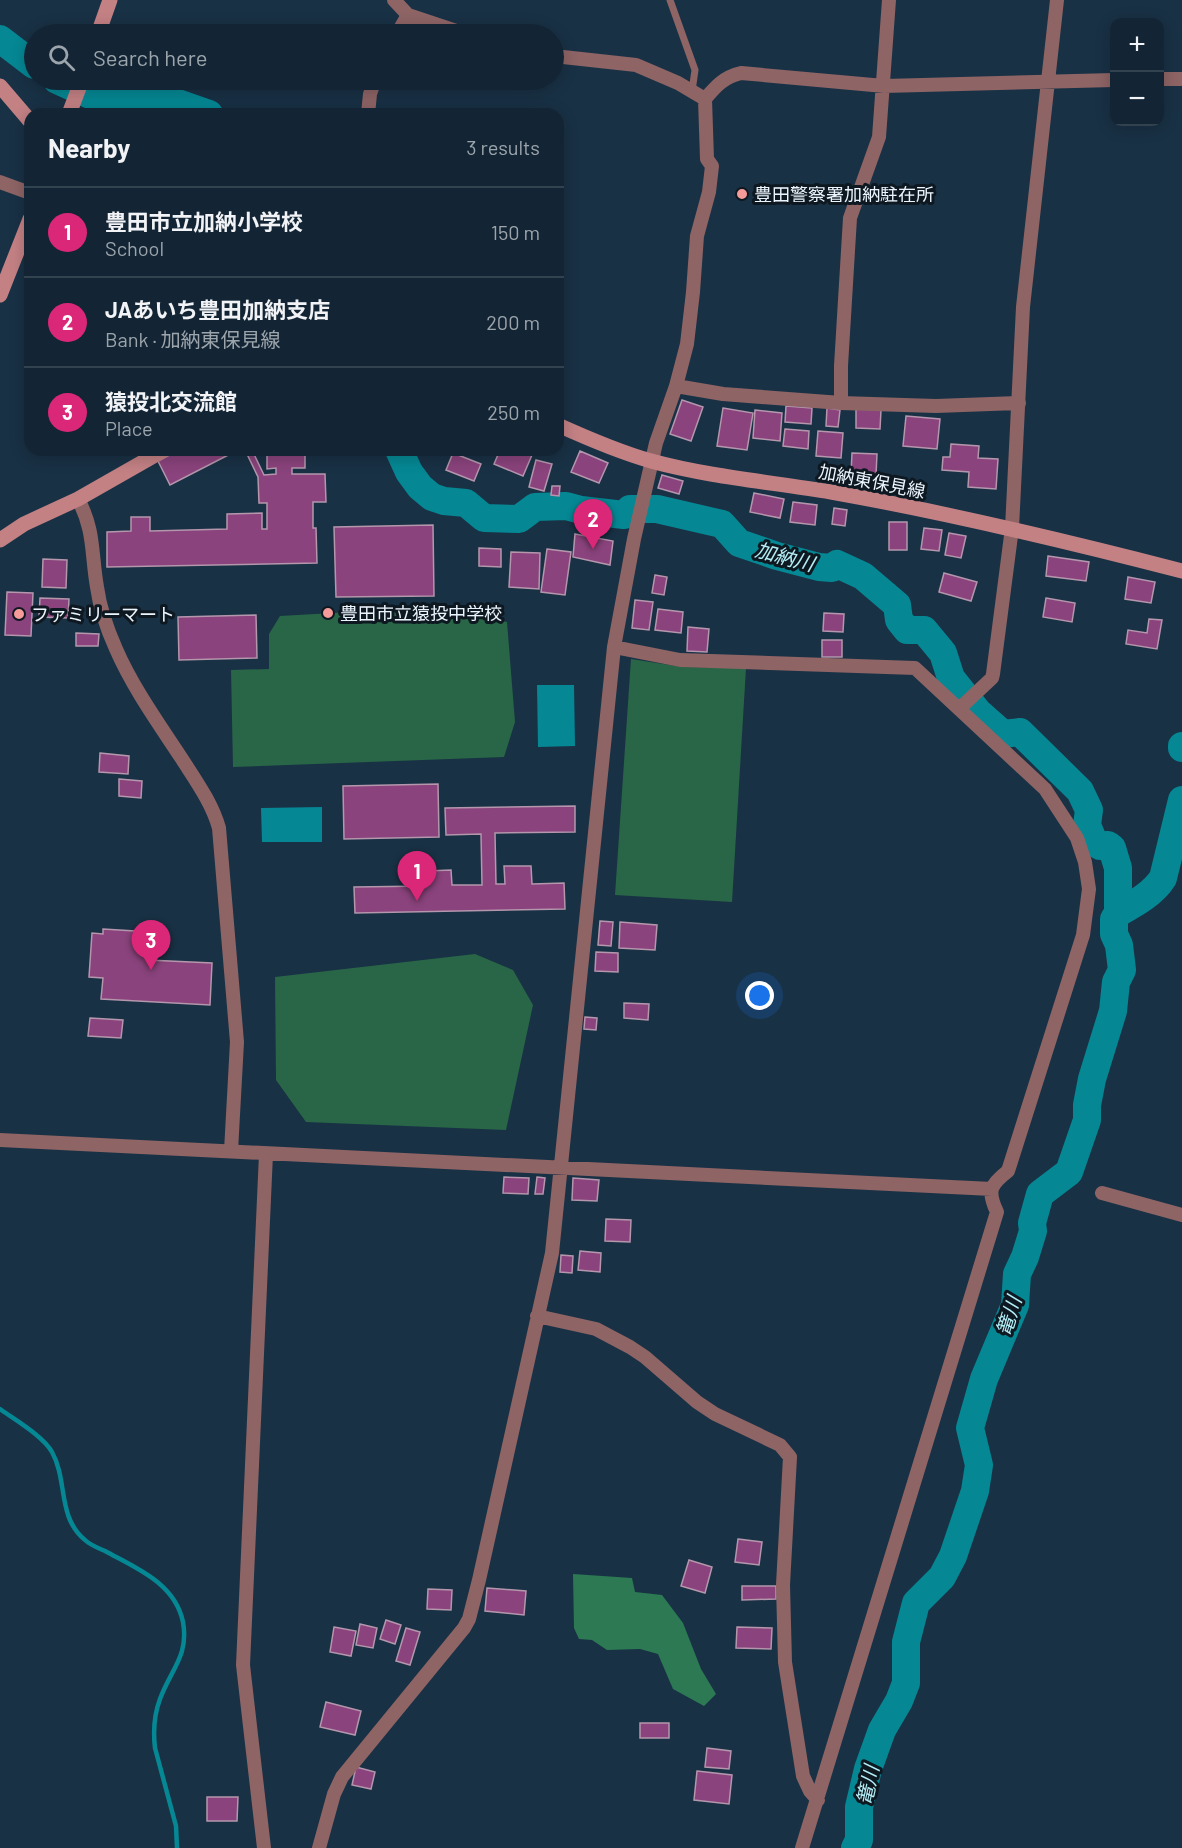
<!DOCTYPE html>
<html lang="en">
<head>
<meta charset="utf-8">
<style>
	:root { --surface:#132534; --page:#1c2d3c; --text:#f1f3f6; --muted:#9da5ac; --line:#32424f; --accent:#db2777 }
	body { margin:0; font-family:Barlow,"Noto Sans JP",sans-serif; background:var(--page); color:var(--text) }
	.controls { position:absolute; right:18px; top:18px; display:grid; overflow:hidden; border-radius:12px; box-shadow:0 3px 15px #0003 }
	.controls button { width:54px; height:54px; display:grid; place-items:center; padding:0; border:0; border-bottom:2px solid var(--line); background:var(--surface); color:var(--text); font:30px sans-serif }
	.you { position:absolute; left:760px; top:996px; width:21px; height:21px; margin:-15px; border:4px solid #fff; border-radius:50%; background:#1a73e8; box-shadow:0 0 0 9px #1a73e833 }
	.badge { display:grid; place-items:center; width:39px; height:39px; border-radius:50%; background:var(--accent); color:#fff; font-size:20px; font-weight:700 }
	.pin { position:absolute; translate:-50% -50px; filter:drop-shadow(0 2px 3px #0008) }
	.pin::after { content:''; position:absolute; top:32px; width:21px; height:18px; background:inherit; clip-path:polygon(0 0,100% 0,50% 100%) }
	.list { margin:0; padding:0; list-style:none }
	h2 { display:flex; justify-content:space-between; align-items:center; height:78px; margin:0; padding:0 24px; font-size:26px }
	h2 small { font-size:20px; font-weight:400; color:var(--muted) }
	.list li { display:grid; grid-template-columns:39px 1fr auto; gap:18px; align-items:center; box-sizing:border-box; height:90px; padding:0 24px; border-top:2px solid var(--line) }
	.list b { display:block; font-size:22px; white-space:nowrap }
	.list p { margin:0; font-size:20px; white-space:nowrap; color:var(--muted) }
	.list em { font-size:20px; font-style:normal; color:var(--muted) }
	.icon { flex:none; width:33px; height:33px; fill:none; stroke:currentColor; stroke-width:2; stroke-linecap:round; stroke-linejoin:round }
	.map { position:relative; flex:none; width:1182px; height:1848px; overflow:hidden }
	.search { position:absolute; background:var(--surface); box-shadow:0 3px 15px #0003; left:24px; top:24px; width:540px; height:66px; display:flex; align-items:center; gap:15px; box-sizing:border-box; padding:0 21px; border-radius:33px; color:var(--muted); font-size:22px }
	.panel { position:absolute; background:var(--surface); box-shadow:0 3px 15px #0003; left:24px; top:108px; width:540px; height:348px; border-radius:18px }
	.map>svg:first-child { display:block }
</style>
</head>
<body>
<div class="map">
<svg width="1182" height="1848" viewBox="0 0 1182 1848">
	<rect width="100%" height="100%" fill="#193145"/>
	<!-- green -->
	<path fill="#286647" d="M438 607 507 622 515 722 504 757 233 767 231 670 269 669V634L280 616Z
		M631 659 683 667 746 668 732 902 615 895Z
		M475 954 513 970 533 1005 506 1130 306 1122 276 1080 275 977Z"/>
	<!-- forest -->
	<path fill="#2c7954" d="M573 1574 632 1578 635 1592 662 1595 683 1623 701 1669 716 1694 704 1706 673 1689 658 1654 640 1649 607 1650 592 1640 579 1639 574 1628Z"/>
	<!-- water -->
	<path fill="#058894" d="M537 685H574L575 746 538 747Z
		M322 807V842H262L261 808Z"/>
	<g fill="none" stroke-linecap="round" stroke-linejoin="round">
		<!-- stream -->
		<path stroke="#058894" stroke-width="4.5" d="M0 1409C15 1420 43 1436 52 1452 68 1481 57 1517 85 1540 90 1545 98 1548 105 1551 136 1568 175 1583 183 1622 189 1656 171 1669 160 1699 154 1715 153 1731 155 1748L176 1826 177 1848"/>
		<!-- river -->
		<path stroke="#058894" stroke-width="28" d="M0 39 34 65
			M57 80 99 99 127 94H152L209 114
			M399 450 409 472 420 487 432 497 444 501 466 503 484 518 519 519 535 507 566 506 581 510 624 515 630 509H657L722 524 739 543 777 556 819 567 832 568 837 564 863 576 897 605 899 620 907 630H924L943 653 951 678 978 712 1003 734 1020 732 1080 791 1089 810 1087 825 1094 842 1100 846 1108 845 1112 848 1118 868V913L1114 919V934L1119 945 1122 970 1116 982 1113 1011 1092 1079 1087 1105V1120L1069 1172 1040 1194 1032 1223 1033 1231 1025 1257 1017 1274 1015 1305 984 1379 970 1428 979 1465 975 1491 953 1556 942 1577 916 1603 906 1642V1683L899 1701 882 1730 868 1769 859 1807V1840L855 1848
			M1182 746V748
			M1118 913C1134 904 1153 894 1163 878L1182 800"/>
	</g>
	<!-- building -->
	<path fill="#8a437c" stroke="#b496ad" stroke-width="1.5" d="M682 400 703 407 691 441 670 434Z
		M786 406 812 408 811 424 785 422Z
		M723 408 753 413 747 450 717 446Z
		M827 408 840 410 838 427 826 426Z
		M856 409 881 410 880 429 856 428Z
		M755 410 782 413 780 441 753 438Z
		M906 416 940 419 937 449 903 446Z
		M785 429 809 431 808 449 783 446Z
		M818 431 843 433 841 458 816 456Z
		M951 444 979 446 978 458 998 459 996 489 968 487 969 472 942 470 943 457H950Z
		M179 450H238L170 485 158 461Z
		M245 450H252L264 475 276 474V468L267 469V450H305V468H292V474H325L326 502H313V528H316L317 563 107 567V532L131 531V517H150V531L227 529V514L262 513V529H267V503H259L258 477Z
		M500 450H520L532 455 523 476 494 464Z
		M580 451 608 463 599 483 571 472Z
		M453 453 481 464 474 481 446 470Z
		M852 453 877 454 876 475 851 474Z
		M536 460 552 464 544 491 529 487Z
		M662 475 683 481 679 494 658 488Z
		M552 486H560L559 496 551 495Z
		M754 493 784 499 780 518 750 512Z
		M793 502 817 505 815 525 790 522Z
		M834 508 847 510 845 526 832 524Z
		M889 522H907V550H889Z
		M433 525 434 596 336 597 334 527Z
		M924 528 942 530 939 551 921 549Z
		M949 533 966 536 961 558 945 555Z
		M575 534 613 541 610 565 573 557Z
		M479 548 501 549V567L479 566Z
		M547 549 571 552 565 595 541 592Z
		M511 552 540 553 539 589 509 587Z
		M1048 556 1089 562 1086 581 1046 576Z
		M43 559 67 560 66 588 42 587Z
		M944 573 977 582 971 601 939 592Z
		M655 575 667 577 664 595 652 593Z
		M1128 577 1155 582 1151 603 1125 599Z
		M7 592 33 593 31 636 5 635Z
		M40 598 69 599 68 618 39 617Z
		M1046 598 1075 603 1072 622 1043 617Z
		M635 600 653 602 649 630 632 628Z
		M658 609 683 612 681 633 655 630Z
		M824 613 844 614 843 632 823 631Z
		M256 615 257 658 179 660 178 617Z
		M1149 619 1162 620 1157 649 1126 644 1128 630 1147 633Z
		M688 627 709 629 707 652 687 651Z
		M76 633 99 634 98 646H76Z
		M822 640H842V657H822Z
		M100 753 129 756 128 774 99 772Z
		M119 779 142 781 141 798 119 796Z
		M438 784 439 837 344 839 343 786Z
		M575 806V832L495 833 496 884H505L504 866H531L532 884 564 883 565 909 355 913 354 887 426 886V871L451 870 452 885H482L481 834 446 835 445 808Z
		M600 921 613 922 611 946 598 945Z
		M620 922 657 925 655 950 619 948Z
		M103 929 135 931V942H149L148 960 212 963 210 1005 101 999 103 978 89 977 92 933 103 934Z
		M596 952 618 953V972L595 971Z
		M624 1003 649 1004 648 1020 624 1018Z
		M585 1017 597 1018 596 1030 584 1029Z
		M90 1018 123 1020 121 1038 88 1036Z
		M504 1177 529 1178 528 1194 503 1193Z
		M537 1177 545 1178 543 1194H535Z
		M573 1178 599 1180 597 1201 572 1200Z
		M606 1219 631 1220 630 1242 605 1241Z
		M580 1251 601 1253 600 1272 578 1270Z
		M561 1255 573 1256 572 1273 560 1272Z
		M738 1539 762 1542 759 1565 735 1562Z
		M689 1560 712 1567 705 1593 681 1586Z
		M742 1586H776V1599L742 1600Z
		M487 1588 526 1591 524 1615 485 1611Z
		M428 1589 452 1590 451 1610 427 1609Z
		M386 1620 401 1625 395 1644 380 1639Z
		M360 1624 377 1628 373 1648 356 1645Z
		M334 1627 356 1631 351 1656 330 1652Z
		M737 1627 772 1628 771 1649 736 1648Z
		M406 1628 420 1632 410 1665 396 1661Z
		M326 1702 361 1711 355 1735 320 1727Z
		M640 1723H669V1738H640Z
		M707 1748 731 1751 729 1769 705 1767Z
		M356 1767 375 1772 371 1789 352 1785Z
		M697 1771 732 1775 729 1804 694 1800Z
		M207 1797H238L237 1821H207Z"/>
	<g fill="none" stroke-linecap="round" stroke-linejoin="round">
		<!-- lane -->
		<path stroke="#8e6465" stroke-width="7" d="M670 0 695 70 692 91"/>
		<!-- street -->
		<path stroke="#8e6465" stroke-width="14" d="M394 0 408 15 465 34
			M889 0 879 137 850 218 841 366V403L936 406 1019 403
			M397 34 408 15
			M554 56 636 65 678 83 705 99
			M1160 79H1182
			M368 114 370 94 375 80
			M0 182 30 193
			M676 386 723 394 841 403
			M78 499C95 531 91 553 97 587 100 609 107 629 116 649 133 688 159 724 182 759 196 781 212 803 219 828L237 1042 231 1151
			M614 647 680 660 915 668 1045 789 1077 838 1085 862 1089 889 1083 935 1008 1171C990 1185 987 1191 997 1212L802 1848
			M959 709 992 678 993 674 1012 528 1023 307 1057 0
			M0 1140 992 1189
			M1102 1193 1182 1215
			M537 1316 596 1329 630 1347 645 1357 697 1402 715 1414 780 1445 790 1457 783 1585 785 1662 803 1776 810 1791 818 1800
			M264 1848 243 1665 266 1154
			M319 1848 334 1794 342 1777 464 1628 469 1619 479 1580 552 1253 614 647 634 539 656 443 676 386 687 344 693 292 697 236 709 192 712 166 707 159 705 99C716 86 724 77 741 73L884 86 1114 80"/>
		<!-- secondary -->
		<path stroke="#c38184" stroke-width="15" d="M98 34 110 0
			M0 86 30 121
			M69 114 82 80
			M0 295 30 219
			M558 425C589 439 619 452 651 461 710 477 771 482 831 492 949 513 1066 541 1182 571
			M0 540 24 524 78 499 164 450"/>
	</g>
	<!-- markers -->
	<g fill="#f59b99" stroke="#0e1821" stroke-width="2">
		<circle cx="742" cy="194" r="6"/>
		<circle cx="328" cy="613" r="6"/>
		<circle cx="19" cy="614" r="6"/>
	</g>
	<g text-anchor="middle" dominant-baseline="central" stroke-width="6" stroke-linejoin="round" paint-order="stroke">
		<!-- poi labels -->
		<g font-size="18" fill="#ecf5fd" stroke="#0e1821" text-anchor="start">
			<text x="754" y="194">豊田警察署加納駐在所</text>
			<text x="340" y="613">豊田市立猿投中学校</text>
			<text x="31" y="614">ファミリーマート</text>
		</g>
		<!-- street labels -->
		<g font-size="18" fill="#ecf5fd" stroke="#0e1821">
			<text transform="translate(872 481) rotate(11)">加納東保見線</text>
		</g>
		<!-- water labels -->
		<g font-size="20" font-style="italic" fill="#b4eff7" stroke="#0e1821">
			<text transform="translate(785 556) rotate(15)">加納川</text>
			<text transform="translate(1008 1316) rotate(-73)">篭川</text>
			<text transform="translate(867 1785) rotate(-78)">篭川</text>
		</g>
	</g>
</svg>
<div class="controls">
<button>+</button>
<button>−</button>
</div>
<div class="you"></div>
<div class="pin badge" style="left:417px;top:901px">1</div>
<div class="pin badge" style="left:593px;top:549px">2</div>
<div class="pin badge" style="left:151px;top:970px">3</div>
<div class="search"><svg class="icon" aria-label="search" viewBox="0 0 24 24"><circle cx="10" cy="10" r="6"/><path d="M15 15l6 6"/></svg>Search here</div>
<section class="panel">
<h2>Nearby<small>3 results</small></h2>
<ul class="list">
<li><span class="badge">1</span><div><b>豊田市立加納小学校</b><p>School</p></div><em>150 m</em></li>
<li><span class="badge">2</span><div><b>JAあいち豊田加納支店</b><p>Bank · 加納東保見線</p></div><em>200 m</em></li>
<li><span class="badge">3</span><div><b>猿投北交流館</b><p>Place</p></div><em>250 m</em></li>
</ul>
</section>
</div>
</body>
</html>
